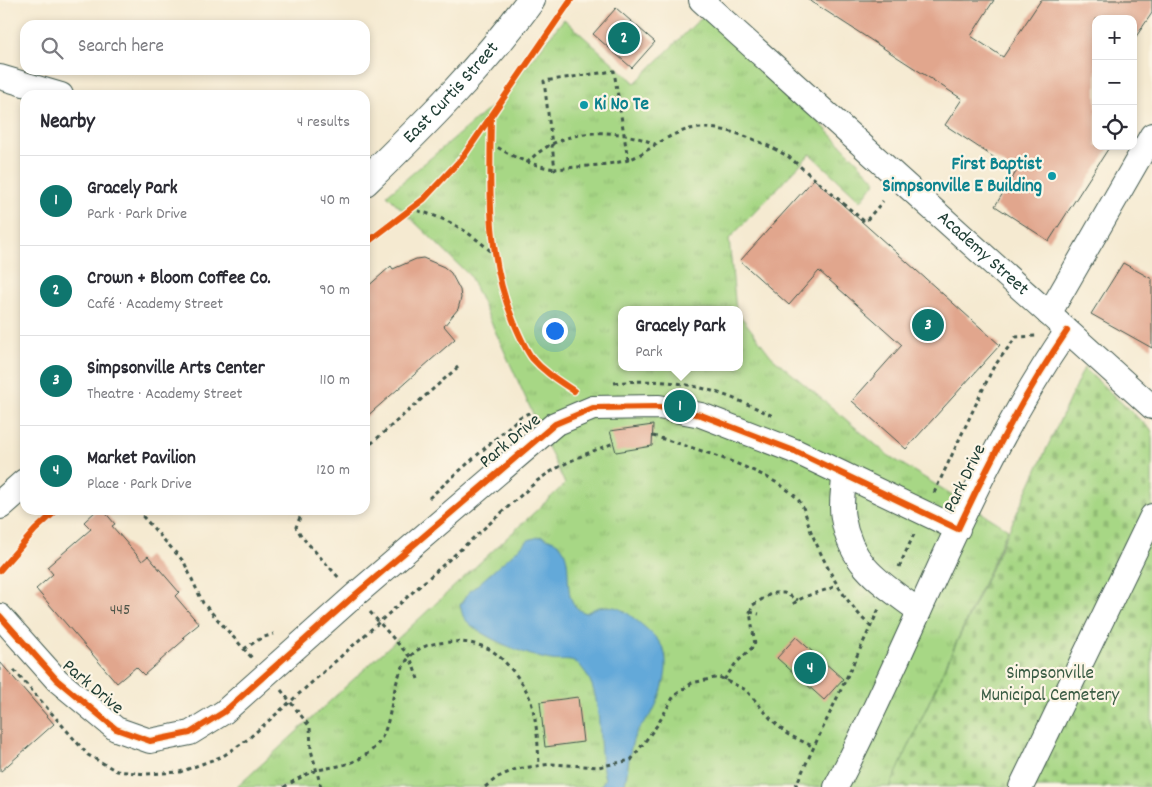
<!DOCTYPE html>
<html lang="en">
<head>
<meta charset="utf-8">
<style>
	:root { --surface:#fff; --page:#f7f7f7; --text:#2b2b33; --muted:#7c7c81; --line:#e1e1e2; --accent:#0f766e }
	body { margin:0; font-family:Dekko,sans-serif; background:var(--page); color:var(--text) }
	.controls { position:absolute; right:15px; top:15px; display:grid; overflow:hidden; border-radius:10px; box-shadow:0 2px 8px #0003 }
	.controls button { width:45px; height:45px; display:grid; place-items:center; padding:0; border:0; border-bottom:1px solid var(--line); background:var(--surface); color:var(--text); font:25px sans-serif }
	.you { position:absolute; left:554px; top:330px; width:18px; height:18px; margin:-12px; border:4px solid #fff; border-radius:50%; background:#1a73e8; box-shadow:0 0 0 8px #1a73e833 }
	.badge { display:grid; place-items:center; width:32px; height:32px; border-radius:50%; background:var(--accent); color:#fff; font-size:16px; font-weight:700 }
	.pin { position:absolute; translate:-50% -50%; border:2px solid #fff; box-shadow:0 1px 5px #0006 }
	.popup { position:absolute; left:618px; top:306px; width:125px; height:65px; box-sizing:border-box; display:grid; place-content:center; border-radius:10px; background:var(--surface); filter:drop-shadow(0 1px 4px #0005); font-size:16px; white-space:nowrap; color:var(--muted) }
	.popup b { font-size:19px; color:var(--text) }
	.popup::after { content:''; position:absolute; left:50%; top:100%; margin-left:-10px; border:10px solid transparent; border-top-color:var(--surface) }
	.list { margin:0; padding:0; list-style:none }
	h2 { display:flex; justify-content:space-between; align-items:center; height:65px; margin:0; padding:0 20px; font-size:21px }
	h2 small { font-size:16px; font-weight:400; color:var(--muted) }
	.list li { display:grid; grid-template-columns:32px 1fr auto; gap:15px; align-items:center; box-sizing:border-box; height:90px; padding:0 20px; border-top:1px solid var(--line) }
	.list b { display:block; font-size:19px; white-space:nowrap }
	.list p { margin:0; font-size:16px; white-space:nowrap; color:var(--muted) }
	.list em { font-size:16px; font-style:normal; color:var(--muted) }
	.icon { flex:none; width:28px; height:28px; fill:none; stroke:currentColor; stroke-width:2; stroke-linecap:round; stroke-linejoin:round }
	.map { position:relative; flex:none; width:1152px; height:787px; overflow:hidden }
	.search { position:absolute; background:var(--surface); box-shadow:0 2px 8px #0003; left:20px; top:20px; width:350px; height:55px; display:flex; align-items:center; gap:12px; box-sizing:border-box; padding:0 18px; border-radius:15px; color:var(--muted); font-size:19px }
	.panel { position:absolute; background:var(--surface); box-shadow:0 2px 8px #0003; left:20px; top:90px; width:350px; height:425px; border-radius:15px }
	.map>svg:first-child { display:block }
</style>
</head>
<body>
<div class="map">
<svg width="1152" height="787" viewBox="0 0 1152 787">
	<defs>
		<pattern id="cemetery-stones" width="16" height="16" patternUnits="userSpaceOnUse" patternTransform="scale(1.25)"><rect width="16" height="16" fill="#a7d785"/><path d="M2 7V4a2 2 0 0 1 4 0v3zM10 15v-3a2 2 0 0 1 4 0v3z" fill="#8fb973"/></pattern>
		<pattern id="park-tufts" width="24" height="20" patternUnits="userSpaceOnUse" patternTransform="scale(1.25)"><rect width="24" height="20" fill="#a7d785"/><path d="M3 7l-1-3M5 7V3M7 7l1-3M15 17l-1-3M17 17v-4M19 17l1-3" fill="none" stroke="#8fb973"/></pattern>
	</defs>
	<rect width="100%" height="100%" fill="#fcf5e5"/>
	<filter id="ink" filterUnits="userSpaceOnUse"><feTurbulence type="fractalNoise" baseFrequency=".02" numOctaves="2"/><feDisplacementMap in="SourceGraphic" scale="10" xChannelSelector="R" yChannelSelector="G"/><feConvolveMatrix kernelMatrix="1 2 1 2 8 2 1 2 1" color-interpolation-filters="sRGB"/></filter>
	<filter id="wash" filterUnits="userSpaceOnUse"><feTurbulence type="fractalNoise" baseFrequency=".0096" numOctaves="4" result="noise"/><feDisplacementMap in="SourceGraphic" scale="20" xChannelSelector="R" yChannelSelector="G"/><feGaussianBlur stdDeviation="1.12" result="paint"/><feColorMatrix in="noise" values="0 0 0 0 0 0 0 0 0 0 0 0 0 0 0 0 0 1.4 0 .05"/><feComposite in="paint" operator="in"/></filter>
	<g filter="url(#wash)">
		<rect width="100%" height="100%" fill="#f5ead1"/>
		<!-- cemetery -->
		<path fill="url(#cemetery-stones)" stroke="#638a5c" d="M1084 368 1152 431V780L1149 787H890Z"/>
		<!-- park -->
		<path fill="url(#park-tufts)" stroke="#638a5c" d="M710 9 876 181 861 201 810 154 729 239 736 310H621V367H739V314L771 356 889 456 1008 529 890 787H237L565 484 470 276 387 195 499 100 564 19 635 83Z"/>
		<!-- water -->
		<path fill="#63a9d9" stroke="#417386" d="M542 536C548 539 556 541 560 545 577 564 557 604 586 613 601 603 617 604 631 616 642 625 656 635 663 648 671 665 662 695 653 711 648 719 639 726 635 735 628 752 629 770 624 787H600L605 779C596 746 605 694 582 668 573 657 562 662 551 660 530 657 473 635 463 616 462 613 461 609 460 605L468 593 516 551 528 540Z"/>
		<g id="blocks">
			<!-- building -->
			<path fill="#e1a68d" d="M809 0H994L971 36 1003 57 1041 0H1152V13L1133 41V19H1096V146H1110L1049 241 995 206 1016 172 945 125 962 99Z
				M616 8 655 42 632 68 593 34Z
				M814 179 1000 345 906 449 852 401 902 345 819 271 789 305 740 261Z
				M423 258 444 267 451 273 460 290 461 298 458 309 444 326 455 339 365 418V289L391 266 393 269 416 259Z
				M1123 263 1152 279V348L1091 314Z
				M653 425 652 446 616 452 610 431Z
				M97 510H103L115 524 112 526 142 561 148 556 179 592 175 596 199 624 183 637 185 639 144 675 136 667 117 683 36 589 53 574 47 567 91 529 84 522Z
				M796 637 843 679 824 700 777 658Z
				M0 662 54 724 0 772Z
				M578 697 583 742 545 747 540 702Z"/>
		</g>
	</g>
	<g filter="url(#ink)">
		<use href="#blocks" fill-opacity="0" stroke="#3f574c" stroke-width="1"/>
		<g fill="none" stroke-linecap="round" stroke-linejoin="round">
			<!-- minor casing -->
			<g stroke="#3f574c" stroke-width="26">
				<g id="minor">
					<path id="s1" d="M701 0 1152 407"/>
					<path d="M0 77 61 95"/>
					<path d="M1049 314 1152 135"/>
					<path d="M844 475C844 488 840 504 843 518 851 567 883 584 919 611"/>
					<path d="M0 616 57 680 116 729 150 741 190 733 224 712 355 595 555 424 593 408 659 407 701 415 797 452 958 529"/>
					<path d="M836 787C915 636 970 472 1067 331"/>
					<path d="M1021 787 1152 516"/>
				</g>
			</g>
			<!-- major casing -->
			<g stroke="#3f574c" stroke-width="30">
				<g id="major">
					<path id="s2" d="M365 182C425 124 482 67 531 0"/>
					<path d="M0 505 25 483"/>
				</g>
			</g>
			<!-- path -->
			<path stroke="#3f574c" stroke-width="3" stroke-dasharray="4 4" stroke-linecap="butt" d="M491 143C512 157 530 165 555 169
				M628 160 614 71 544 81 555 169C574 167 612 165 628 160 647 153 663 137 683 131 715 120 762 141 789 157L865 222 883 201
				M527 163C559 128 613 126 655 144
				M410 209C446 217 466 229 494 254
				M614 383C677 376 717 389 773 416
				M653 436C688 446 780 473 800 502 806 511 808 525 812 534 829 572 841 597 871 627
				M365 449 458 367
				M934 493 993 368 1016 337 1036 336
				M429 498 520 417 531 412
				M137 510 184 562 203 603 252 658
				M303 510 296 527 302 537 340 579
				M899 567 915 532
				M793 604C807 593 821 593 836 586
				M370 612 410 657 418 679
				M750 612 759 614
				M244 649 261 638 274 634
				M14 670 88 755 117 771 146 774 180 772 223 756 248 739 291 701 537 481C560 464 587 453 614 443
				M724 680 736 663 755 645 750 612 753 605 772 593H784L798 600
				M281 690 310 727 311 750 321 787
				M284 787C294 781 307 773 318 770 340 765 354 766 373 749 396 728 387 686 408 659 420 644 435 643 452 642 464 641 478 644 489 649 503 656 527 686 531 702 537 722 538 744 539 765
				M485 787 498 777 516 769 551 764 598 767 631 760 658 724 674 696 692 683 719 677 746 690 771 719 787 734 814 747
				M795 787 879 609"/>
			<!-- minor -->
			<use href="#minor" stroke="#fff" stroke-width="24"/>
			<!-- major -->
			<use href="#major" stroke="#fff" stroke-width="28"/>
			<!-- cycleway casing -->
			<g stroke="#fcf5e5" stroke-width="9">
				<path id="cycleway" d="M491 116C490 185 486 255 513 320 518 332 524 347 532 358 544 372 559 381 574 391
					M365 244 424 199 463 157 571 0
					M0 570 35 530 57 510
					M0 616 57 680 116 729 150 741 190 733 224 712 355 595 555 424 593 408 659 407 701 415 797 452 958 529C990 461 1024 394 1067 331"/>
			</g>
			<!-- cycleway -->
			<use href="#cycleway" stroke="#e8590c" stroke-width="6"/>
		</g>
	</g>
	<!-- markers -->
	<g fill="#0f9aa8" stroke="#fcf5e5" stroke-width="2">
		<circle cx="584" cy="105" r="5"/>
		<circle cx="1052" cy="176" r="5"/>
	</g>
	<g text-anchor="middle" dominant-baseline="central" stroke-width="4.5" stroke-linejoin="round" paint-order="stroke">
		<!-- number labels -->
		<g font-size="16" fill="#50574a">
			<text x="120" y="610">445</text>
		</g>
		<!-- street labels -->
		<g font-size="19" fill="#1f3d34" stroke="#fcf5e5">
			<text stroke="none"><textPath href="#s2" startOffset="124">East Curtis Street</textPath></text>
			<text stroke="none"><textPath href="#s1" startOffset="379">Academy Street</textPath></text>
			<text transform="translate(511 442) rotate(-40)">Park Drive</text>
			<text transform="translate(966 479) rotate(-64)">Park Drive</text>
			<text transform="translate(92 688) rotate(40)">Park Drive</text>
		</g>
		<!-- culture labels -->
		<g font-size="19" font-weight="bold" fill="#0d838f" stroke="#fcf5e5" text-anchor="start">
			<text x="594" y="105">Ki No Te</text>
			<text x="1042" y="165" text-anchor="end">First Baptist<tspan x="1042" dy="22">Simpsonville E Building</tspan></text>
		</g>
		<!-- park labels -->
		<g font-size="19" fill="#3a5c44" stroke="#fcf5e5">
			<text x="1050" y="674">Simpsonville<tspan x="1050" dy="22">Municipal Cemetery</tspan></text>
		</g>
	</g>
</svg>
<div class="controls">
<button>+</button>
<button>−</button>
<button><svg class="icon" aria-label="locate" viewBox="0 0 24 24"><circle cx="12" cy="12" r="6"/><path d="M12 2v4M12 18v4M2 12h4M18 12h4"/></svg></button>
</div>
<div class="you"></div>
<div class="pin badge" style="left:680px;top:406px">1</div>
<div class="popup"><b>Gracely Park</b>Park</div>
<div class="pin badge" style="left:624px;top:38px">2</div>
<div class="pin badge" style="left:928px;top:325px">3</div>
<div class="pin badge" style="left:810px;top:668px">4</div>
<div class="search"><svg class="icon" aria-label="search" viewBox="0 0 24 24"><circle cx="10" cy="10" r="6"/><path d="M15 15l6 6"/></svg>Search here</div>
<section class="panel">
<h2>Nearby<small>4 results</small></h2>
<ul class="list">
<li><span class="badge">1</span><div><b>Gracely Park</b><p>Park · Park Drive</p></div><em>40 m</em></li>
<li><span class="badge">2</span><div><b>Crown + Bloom Coffee Co.</b><p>Café · Academy Street</p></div><em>90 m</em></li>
<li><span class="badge">3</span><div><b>Simpsonville Arts Center</b><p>Theatre · Academy Street</p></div><em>110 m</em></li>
<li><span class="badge">4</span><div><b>Market Pavilion</b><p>Place · Park Drive</p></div><em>120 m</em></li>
</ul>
</section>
</div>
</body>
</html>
